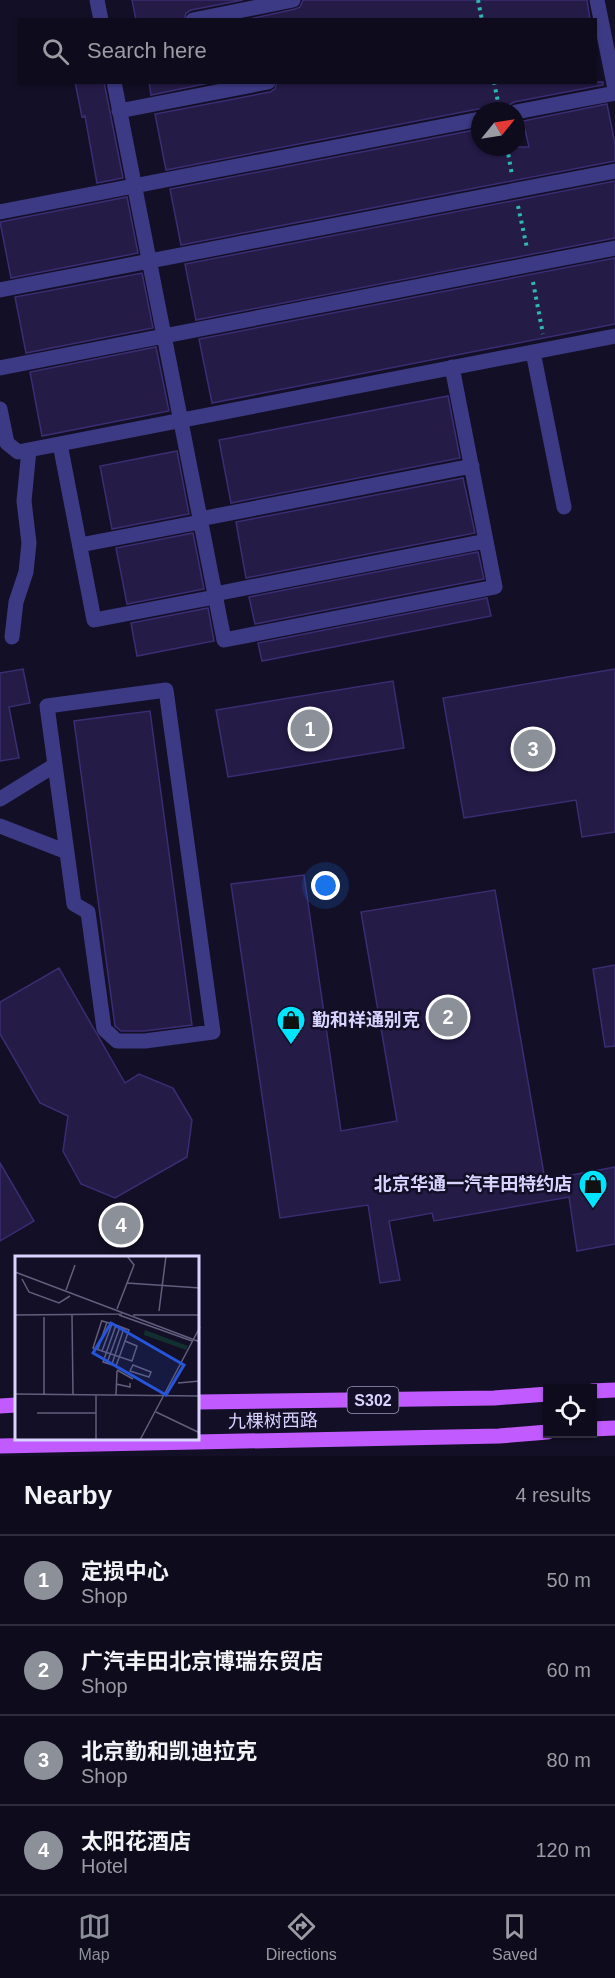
<!DOCTYPE html>
<html lang="en">
<head>
<meta charset="utf-8">
<style>
	:root { --surface:#0e0b1c; --page:#1c1929; --text:#f1f3f6; --muted:#9b9ba3; --line:#2e2b3b; --accent:#8c9099 }
	body { margin:0; font-family:Helvetica,"Noto Sans SC",sans-serif; background:var(--page); color:var(--text) }
	.controls { position:absolute; right:18px; bottom:18px; display:grid; overflow:hidden; border-radius:0px; box-shadow:0 2px 4px #0004 }
	.controls button { width:54px; height:54px; display:grid; place-items:center; padding:0; border:0; border-bottom:2px solid var(--line); background:var(--surface); color:var(--text); font:30px sans-serif }
	.compass { position:absolute; left:471px; top:102px; width:54px; height:54px; border-radius:50%; background:var(--surface); box-shadow:0 2px 4px #0004; rotate:60deg }
	.you { position:absolute; left:326px; top:886px; width:21px; height:21px; margin:-15px; border:4px solid #fff; border-radius:50%; background:#1a73e8; box-shadow:0 0 0 9px #1a73e833 }
	.badge { display:grid; place-items:center; width:39px; height:39px; border-radius:50%; background:var(--accent); color:#fff; font-size:20px; font-weight:700 }
	.pin { position:absolute; translate:-50% -50%; border:3px solid #fff; box-shadow:0 2px 6px #0006 }
	.list { margin:0; padding:0; list-style:none }
	h2 { display:flex; justify-content:space-between; align-items:center; height:78px; margin:0; padding:0 24px; font-size:26px }
	h2 small { font-size:20px; font-weight:400; color:var(--muted) }
	.list li { display:grid; grid-template-columns:39px 1fr auto; gap:18px; align-items:center; box-sizing:border-box; height:90px; padding:0 24px; border-top:2px solid var(--line) }
	.list b { display:block; font-size:22px; white-space:nowrap }
	.list p { margin:0; font-size:20px; white-space:nowrap; color:var(--muted) }
	.list em { font-size:20px; font-style:normal; color:var(--muted) }
	.icon { flex:none; width:33px; height:33px; fill:none; stroke:currentColor; stroke-width:2; stroke-linecap:round; stroke-linejoin:round }
	.map { position:relative; flex:none; width:615px; height:1456px; overflow:hidden }
	.search { position:absolute; background:var(--surface); box-shadow:0 2px 4px #0004; left:18px; right:18px; top:18px; height:66px; display:flex; align-items:center; gap:15px; box-sizing:border-box; padding:0 21px; border-radius:0px; color:var(--muted); font-size:22px }
	.sheet { height:438px; background:var(--surface) }
	nav { display:flex; justify-content:space-around; align-items:center; box-sizing:border-box; height:84px; border-top:2px solid var(--line); background:var(--surface); font-size:16px; color:var(--muted) }
	nav a { display:grid; justify-items:center; gap:3px }
	nav .on { color:var(--accent) }
	.map>svg:first-child { display:block }
</style>
</head>
<body>
<div class="map">
<svg width="615" height="1456" viewBox="0 0 615 1456">
	<rect width="100%" height="100%" fill="#130f26"/>
	<!-- building -->
	<path fill="#241b47" stroke="#3b2d73" stroke-width="1.5" d="M132 0H243L191 10 186 13 184 20H136Z
		M303 0H587L590 20H245L295 9 300 7Z
		M75 82H104L123 178 97 183 85 116 82 117Z
		M149 82H214L151 95Z
		M277 82H603V85L514 102 509 105 507 111 478 109 166 170 155 114 270 92 275 89Z
		M607 104 615 144V161L181 245 170 189 480 129V147H529L523 121Z
		M615 181V238L196 320 185 264Z
		M127 197 138 253 11 278 0 222Z
		M615 258V324L212 403 199 339Z
		M142 273 153 328 26 353 15 297Z
		M156 347 169 411 42 436 30 372Z
		M448 396 460 458 231 503 219 440Z
		M177 451 189 514 112 529 100 466Z
		M463 478 475 533 246 578 236 522Z
		M193 533 204 589 127 604 116 548Z
		M478 552 484 579 255 624 249 597Z
		M487 598 491 616 262 661 258 643Z
		M208 608 214 641 137 656 131 623Z
		M23 669 30 703 9 707 19 758 0 761V673Z
		M615 669V832L582 837 576 800 464 818 443 698Z
		M393 681 404 748 228 777 216 710Z
		M150 711 192 1025 144 1031H121L115 1026 74 721Z
		M304 875 341 1131 397 1121 361 912 495 890 545 1180 615 1167V1244L577 1251 569 1197 434 1221 432 1213 389 1221 400 1280 380 1283 368 1205 280 1218 231 884Z
		M615 965V1046L605 1047 593 969Z
		M59 968 125 1083 139 1074 173 1088 192 1120 187 1157 115 1198 81 1184 63 1151 68 1116 40 1103 0 1034V1002Z
		M0 1163 34 1221 0 1241Z"/>
	<g fill="none" stroke-linecap="round" stroke-linejoin="round">
		<!-- path -->
		<path stroke="#2fb8b0" stroke-width="4" stroke-dasharray="3 4.5" stroke-linecap="butt" d="M478 0 482 20
			M494 82 499 107
			M507 147 512 175
			M518 206 527 248
			M533 282 543 334"/>
		<!-- street -->
		<path stroke="#3d3a85" stroke-width="15" d="M97 0 101 20
			M597 0 615 89
			M193 20 293 0
			M114 82 224 640 495 587 452 367
			M119 111 268 82
			M516 112 615 93
			M0 212 480 119
			M0 290 615 171
			M533 352 564 507
			M0 368 615 248
			M0 409 7 443 18 452 615 336
			M60 444 94 620 215 597
			M200 519 472 466
			M80 545 200 522
			M215 594 486 541
			M12 637 16 602 26 572 29 543 24 501 29 450
			M166 690 213 1032 145 1041H117L104 1029 88 912 74 904 47 706Z
			M0 799 55 765
			M0 826 67 852"/>
		<!-- primary -->
		<path stroke="#c25bff" stroke-width="15" d="M592 1391 615 1390
			M198 1402 494 1398 548 1394
			M0 1406 16 1405
			M592 1429 615 1428
			M0 1446 499 1436 548 1432"/>
	</g>
	<!-- icons -->
	<defs>
		<g id="shop-pin" transform="scale(1.5)"><path d="M0 17L-7.5 6A9.5 9.5 0 1 1 7.5 6Z" fill="#00e5ff" stroke="#130f26"/><path d="M-5-2.5h2.3a2.7 3.5 0 0 1 5.4 0H5L5.5 6h-11ZM-1.5-2.5h3a1.5 2.3 0 0 0-3 0Z" fill="#111"/></g>
	</defs>
	<g fill-rule="evenodd">
		<use href="#shop-pin" x="291" y="1020"/>
		<use href="#shop-pin" x="593" y="1184"/>
	</g>
	<g text-anchor="middle" dominant-baseline="central" stroke-width="5" stroke-linejoin="round" paint-order="stroke">
		<!-- shield labels -->
		<rect fill="#130f26" stroke="#9e99be" stroke-width="1.5" x="347.5" y="1387" width="51" height="26" rx="4.5"/>
		<g font-size="16" font-weight="bold" fill="#d9d4ff">
			<text x="373" y="1400">S302</text>
		</g>
		<!-- poi labels -->
		<g font-size="18" font-weight="bold" fill="#d9d4ff" stroke="#130f26" text-anchor="start">
			<text x="312" y="1020">勤和祥通别克</text>
			<text x="572" y="1184" text-anchor="end">北京华通一汽丰田特约店</text>
		</g>
		<!-- street labels -->
		<g font-size="18" fill="#d9d4ff" stroke="#130f26">
			<text transform="translate(273 1421) rotate(-1)">九棵树西路</text>
		</g>
	</g>
	<!-- overview -->
	<g transform="translate(15 1256)">
		<rect width="184" height="184" fill="#130f26"/>
		<path d="M130 74 173 90 171 94 129 79Z" fill="#12302f"/>
		<path fill="none" stroke="#625e7d" stroke-width="1.5" d="M0 16 185 86M7 23 14 36 44 47 55 40M112 27 185 32M51 34 60 9M102 53 119 9 112 0M144 55 151 0M0 59 107 58M57 59 58 139M104 59 177 85M118 59H185M87 64 78 92 117 105 122 90 110 85M87 65 101 69 114 74 101 110 88 106 101 69M83 93 92 66M87 95 97 68M92 107 105 71M97 108 109 72M118 109 136 116 134 121 115 115ZM102 114 118 123M163 127 185 125M101 128 115 131V127M0 138 185 140M29 138V61M101 139 102 115M141 156 185 177M22 157H81M81 184V139M125 184 185 71"/>
		<path fill="#2655da" fill-opacity="0.15" stroke="#2655da" stroke-width="3" d="M96 67 169 109 151 139 78 97Z"/>
		<rect width="184" height="184" fill="none" stroke="#d9d4ff" stroke-width="3"/>
	</g>
</svg>
<div class="controls">
<button><svg class="icon" aria-label="locate" viewBox="0 0 24 24"><circle cx="12" cy="12" r="6"/><path d="M12 2v4M12 18v4M2 12h4M18 12h4"/></svg></button>
</div>
<svg class="compass" viewBox="-18 -18 36 36"><path d="M0-13l5 13h-10z" fill="#e53935"/><path d="M0 13l5-13h-10z" fill="#9b9ba3"/></svg>
<div class="you"></div>
<div class="pin badge" style="left:310px;top:729px">1</div>
<div class="pin badge" style="left:448px;top:1017px">2</div>
<div class="pin badge" style="left:533px;top:749px">3</div>
<div class="pin badge" style="left:121px;top:1225px">4</div>
<div class="search"><svg class="icon" aria-label="search" viewBox="0 0 24 24"><circle cx="10" cy="10" r="6"/><path d="M15 15l6 6"/></svg>Search here</div>
</div>
<section class="sheet">
<h2>Nearby<small>4 results</small></h2>
<ul class="list">
<li><span class="badge">1</span><div><b>定损中心</b><p>Shop</p></div><em>50 m</em></li>
<li><span class="badge">2</span><div><b>广汽丰田北京博瑞东贸店</b><p>Shop</p></div><em>60 m</em></li>
<li><span class="badge">3</span><div><b>北京勤和凯迪拉克</b><p>Shop</p></div><em>80 m</em></li>
<li><span class="badge">4</span><div><b>太阳花酒店</b><p>Hotel</p></div><em>120 m</em></li>
</ul>
</section>
<nav>
<a class="on"><svg class="icon" aria-label="map" viewBox="0 0 24 24"><path d="M3 6l6-2 6 2 6-2v14l-6 2-6-2-6 2zM9 4v14M15 6v14"/></svg>Map</a>
<a><svg class="icon" aria-label="directions" viewBox="0 0 24 24"><path d="M12 3l9 9-9 9-9-9zM9 14v-3h6M13 9l2 2-2 2"/></svg>Directions</a>
<a><svg class="icon" aria-label="saved" viewBox="0 0 24 24"><path d="M7 4h10v16l-5-4-5 4z"/></svg>Saved</a>
</nav>
</body>
</html>
